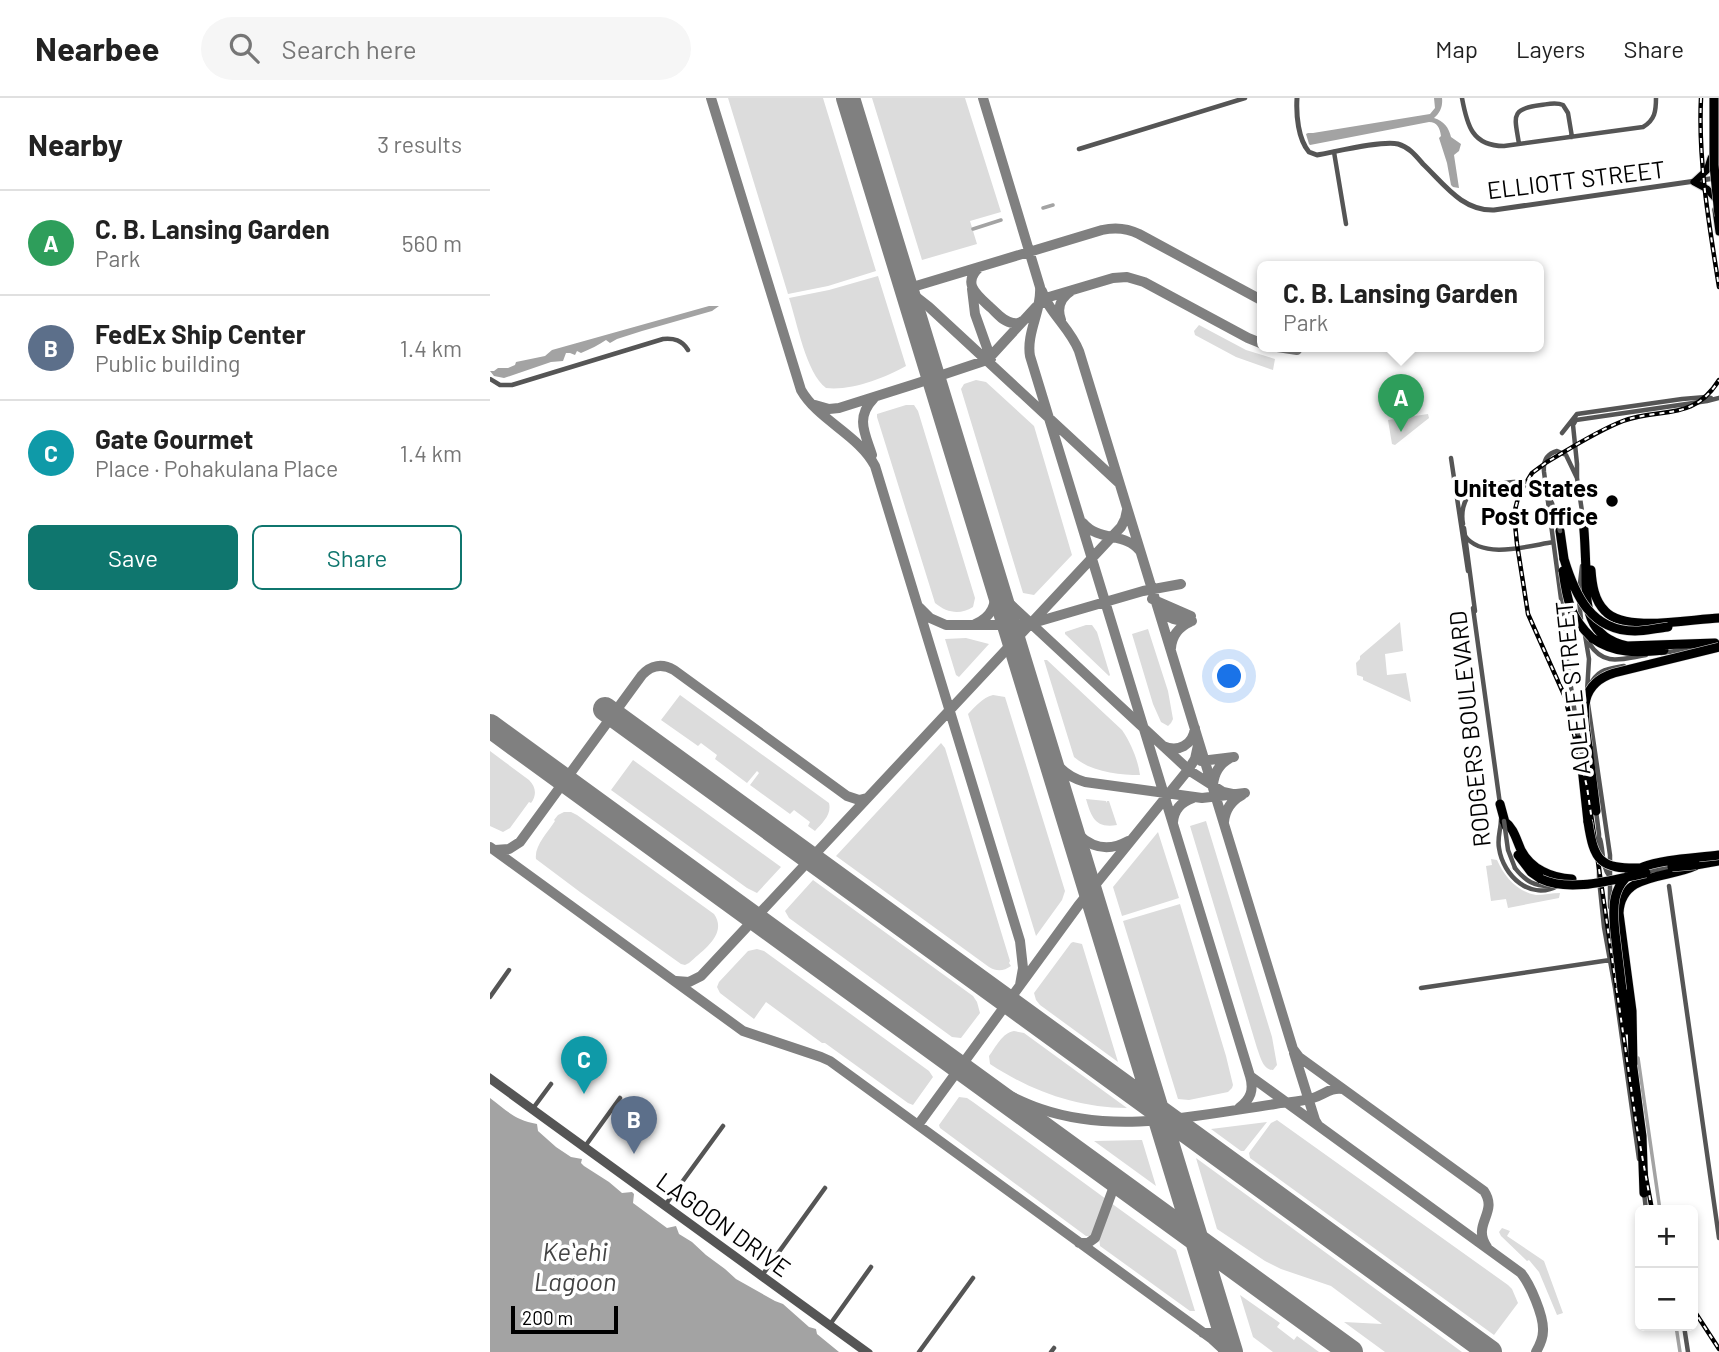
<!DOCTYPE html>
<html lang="en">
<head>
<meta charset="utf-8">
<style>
	:root { --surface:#fff; --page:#f6f6f6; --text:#222; --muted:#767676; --line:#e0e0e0; --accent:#0f766e }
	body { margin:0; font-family:Barlow,sans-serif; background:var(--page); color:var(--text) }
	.controls { position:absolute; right:21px; bottom:21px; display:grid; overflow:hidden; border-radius:10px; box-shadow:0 4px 10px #0003 }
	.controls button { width:63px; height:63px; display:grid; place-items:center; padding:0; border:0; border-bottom:2px solid var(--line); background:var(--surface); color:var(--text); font:35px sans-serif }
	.scale { position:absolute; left:21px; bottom:18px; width:107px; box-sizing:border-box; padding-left:7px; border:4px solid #000; border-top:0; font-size:19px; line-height:24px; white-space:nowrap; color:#000; -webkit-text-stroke:5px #fff; paint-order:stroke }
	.you { position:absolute; left:740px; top:579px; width:24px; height:24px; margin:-18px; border:5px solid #fff; border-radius:50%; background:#1a73e8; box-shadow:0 0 0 10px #1a73e833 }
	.badge { display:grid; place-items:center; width:46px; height:46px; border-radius:50%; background:var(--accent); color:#fff; font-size:23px; font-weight:700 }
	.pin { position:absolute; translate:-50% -58px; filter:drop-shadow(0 2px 4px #0008) }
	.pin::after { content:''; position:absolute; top:37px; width:24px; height:21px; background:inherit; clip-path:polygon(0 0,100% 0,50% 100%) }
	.popup { position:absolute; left:767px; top:163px; width:287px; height:91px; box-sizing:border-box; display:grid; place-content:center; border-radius:10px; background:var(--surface); filter:drop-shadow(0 2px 5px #0005); font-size:23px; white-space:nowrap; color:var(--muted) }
	.popup b { font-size:26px; color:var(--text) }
	.popup::after { content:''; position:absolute; left:50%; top:100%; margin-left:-14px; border:14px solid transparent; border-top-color:var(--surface) }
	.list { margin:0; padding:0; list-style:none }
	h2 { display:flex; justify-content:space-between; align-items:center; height:91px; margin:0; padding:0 28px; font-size:30px }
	h2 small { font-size:23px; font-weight:400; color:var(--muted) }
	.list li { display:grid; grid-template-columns:46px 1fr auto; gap:21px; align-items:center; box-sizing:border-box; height:105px; padding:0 28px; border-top:2px solid var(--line) }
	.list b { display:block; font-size:26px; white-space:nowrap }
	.list p { margin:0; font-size:23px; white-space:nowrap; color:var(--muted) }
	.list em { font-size:23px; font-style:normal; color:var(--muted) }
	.actions { display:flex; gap:14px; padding:21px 28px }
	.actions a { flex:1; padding:16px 0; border:2px solid var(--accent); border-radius:10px; text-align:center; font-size:24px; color:var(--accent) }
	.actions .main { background:var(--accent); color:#fff }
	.icon { flex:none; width:38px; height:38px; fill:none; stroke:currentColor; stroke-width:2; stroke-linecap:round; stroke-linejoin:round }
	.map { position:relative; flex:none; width:1229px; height:1254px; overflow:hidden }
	header { display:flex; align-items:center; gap:42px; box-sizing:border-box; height:98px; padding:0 35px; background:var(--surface); border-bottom:2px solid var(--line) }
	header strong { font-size:33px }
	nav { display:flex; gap:38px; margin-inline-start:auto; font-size:24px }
	.search { width:490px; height:63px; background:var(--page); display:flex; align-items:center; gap:18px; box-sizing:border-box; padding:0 24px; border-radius:38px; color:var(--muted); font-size:26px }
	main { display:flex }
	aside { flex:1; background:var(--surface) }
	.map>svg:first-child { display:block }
</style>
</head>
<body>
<header>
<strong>Nearbee</strong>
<div class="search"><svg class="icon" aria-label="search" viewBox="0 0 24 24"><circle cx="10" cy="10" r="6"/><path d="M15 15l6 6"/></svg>Search here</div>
<nav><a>Map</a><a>Layers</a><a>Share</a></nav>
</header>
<main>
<aside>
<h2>Nearby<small>3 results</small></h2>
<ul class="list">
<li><span class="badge" style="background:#2e9e5b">A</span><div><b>C. B. Lansing Garden</b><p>Park</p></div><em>560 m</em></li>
<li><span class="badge" style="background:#5c6f8a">B</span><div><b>FedEx Ship Center</b><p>Public building</p></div><em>1.4 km</em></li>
<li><span class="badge" style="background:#0f9aa8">C</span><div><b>Gate Gourmet</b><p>Place · Pohakulana Place</p></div><em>1.4 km</em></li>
</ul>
<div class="actions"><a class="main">Save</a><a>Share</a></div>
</aside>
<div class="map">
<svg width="1229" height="1254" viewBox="0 0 1229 1254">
	<rect width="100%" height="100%" fill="#fff"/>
	<!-- green -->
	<path fill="#dcdcdc" d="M238 0H333L386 173 338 188 298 196Z
		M382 0H475L511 114 480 123 487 146 432 162Z
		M388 178 416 268C395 280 361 293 336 290 316 275 307 224 299 200L339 192Z
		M709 227 756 252 785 261 783 272 746 259 705 237 704 233Z
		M486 282 496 284 544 328 582 457 544 497 533 495 471 291 474 286Z
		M416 307H424L428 313 485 500 483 509C470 517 457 515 445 505L387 319V316Z
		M938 316 939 320 905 347 902 346 898 322Z
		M910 524 913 553 895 556 897 577 916 575 921 604 873 582V579L867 577 866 565 870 561V558Z
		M596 527H602L607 534 620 577 619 578 575 536V534Z
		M658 531 678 593 683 621 681 625 678 628 671 624 663 606 642 536Z
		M476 540 499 546 469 579 466 577 455 541Z
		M554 562H557L632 632C641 645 648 662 650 677 629 677 601 674 584 659Z
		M190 597 339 705C342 717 332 725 325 733L318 728 320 724 304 712 300 716 260 687 269 675 267 673 257 685 225 661 227 657 211 645 208 648 171 622Z
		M503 597 515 599 575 793 572 802 546 838 478 616C486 608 492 600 503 597Z
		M451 645 455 650 520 863 519 865 521 868C514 873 507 874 499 869L346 758Z
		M0 653 39 682C46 689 47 697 41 705L39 704 20 730 13 734 0 728Z
		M143 662 291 769 267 795 257 790 121 692Z
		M596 701 616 703V705L617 703H619L627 727C605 731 601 718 596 701Z
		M74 714H81L87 717 224 816C238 836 213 852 199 865L195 867 191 866 90 794 46 761C44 748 58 734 65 723L64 722 68 717Z
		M716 723 782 939 787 967 783 972C773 972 770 958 767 950L700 728Z
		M668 734 689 800 632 818 623 789Z
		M1001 761 1007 762C1014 778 1027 794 1046 797 1054 797 1062 795 1070 795L1069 800 1018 810 1016 801 1001 803 996 768 1002 767Z
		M323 782 483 898 487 904 490 915 471 940 462 939 299 820 295 813Z
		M690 806 736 958 743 987 742 990 738 994 699 1002 688 1001 633 823Z
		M583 844 592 846 628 964 550 907 546 902 544 895 581 845Z
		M267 851 274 853 439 973 443 979 423 1007 418 1005 335 945H332L276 904 264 921 230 895 227 889 229 884 258 853Z
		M524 933 534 935 637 1010C587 1010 541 993 500 966L499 958C506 949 512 935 524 933Z
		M469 999 477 1000 483 1004 616 1101 601 1138H596L450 1030 449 1027Z
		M787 1022 1018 1187 1022 1191 1028 1205 1004 1237 760 1060 759 1055 781 1025Z
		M777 1024 754 1053H751L721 1031Z
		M652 1042 666 1088 604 1043Z
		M706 1060 972 1254H895L854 1224 892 1226 841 1188 791 1171 775 1163 727 1131Z
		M621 1105 686 1152 705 1213H700L610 1148 609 1139Z
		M1012 1130 1020 1133 1017 1138 1054 1163 1073 1215 1067 1217 1049 1174 1039 1162 1037 1163 1011 1138 1009 1134Z
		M750 1197 790 1225 787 1229 804 1242 807 1238 829 1254H783L763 1239Z"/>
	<!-- water -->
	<path fill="#a3a3a3" d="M944 0H952C953 8 950 15 944 20 954 23 959 30 961 39L971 46 969 53 964 57 969 90 963 89 961 87 957 65 949 40 951 38C950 30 947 24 939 24L820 47 819 46 816 36 818 35H823L940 16 945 10Z
		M219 208H229L222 213 152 233 127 241 120 245 116 242C109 247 100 251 91 255L87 253 85 257 80 255H76L73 263 61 264 14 280 4 278 0 273H4L8 270H18L25 267 26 264 55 258 62 252Z
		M0 1000C17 1013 25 1022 47 1026L48 1033 66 1049 81 1059 92 1061 91 1065 94 1068 119 1084 132 1095 142 1094 144 1096 143 1105 177 1130 186 1128 189 1136 202 1144 216 1157 235 1171 246 1181 285 1203 293 1206 319 1229 326 1231 327 1236 349 1254H0Z"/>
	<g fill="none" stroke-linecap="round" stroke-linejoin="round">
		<!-- canal -->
		<path stroke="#a3a3a3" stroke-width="3.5" d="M553 110 563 107
			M483 131 511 122
			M1148 960 1170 1112
			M1186 1228 1190 1254"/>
		<!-- taxiway -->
		<path stroke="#808080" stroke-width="10" d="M221 0 311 292C328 322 369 337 385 368L530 843 533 870 530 887
			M493 0 550 189C552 212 536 235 540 258L760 978 1031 1175C1040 1186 1054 1218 1053 1233 1053 1241 1050 1247 1046 1254
			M490 169C471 185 487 197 500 209 507 215 513 224 523 225 528 226 528 225 533 223
			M416 191 612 132C625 129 637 130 649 136L773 203
			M416 191 439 209 628 384
			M482 191 485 216 501 261
			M552 193C559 215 580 230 589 253L803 951 809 959 994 1093C1009 1115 981 1126 997 1149
			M571 222C567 211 570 200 581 193
			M780 248 807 252
			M325 307 339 311 349 310 428 285 494 263 500 259 546 209 559 199 623 180 637 179 654 184 758 240 773 246
			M382 357C375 335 365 320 384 300
			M593 425C609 444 635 434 650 453
			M505 480 511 495 520 506 700 673 733 694 747 697
			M662 501 701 518
			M429 509 440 520 456 527H536L653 493 691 486
			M669 510C678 521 688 524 702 523
			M485 526C502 519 507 506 505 488
			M681 550C682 537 689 529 700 524
			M555 645C563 665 574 678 595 684L712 700 755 695
			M673 648C688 655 703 647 705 630
			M711 663 744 659
			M723 687C724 675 729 666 740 660
			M578 721C590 746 613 757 638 743
			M683 724C684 712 691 704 703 700
			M734 724C735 712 741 703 752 697
			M0 749 253 933 331 959 340 963 722 1241 736 1254
			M5 752 19 751 30 744 152 577C161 567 172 565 184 572L357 698 369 702 377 700
			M186 883 199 884 211 878 631 429 635 421 637 412
			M804 955 825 1022 828 1027
			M478 976C502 989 525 1002 551 1011 627 1037 708 1017 785 1006 797 1004 811 1004 823 1000 834 997 840 989 853 991
			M749 1010C761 1001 764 992 760 978
			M428 1027 588 808 698 672 705 661 708 647
			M589 1145H598L605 1140 626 1083
			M713 1235H723L730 1229V1221L725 1201"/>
		<!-- runway -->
		<path stroke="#808080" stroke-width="24" d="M358 0 741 1254
			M115 611 1000 1254
			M0 628 861 1254"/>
		<!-- primary casing -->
		<g stroke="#dbdbdb" stroke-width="9">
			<path id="primary" d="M1221 60 1217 72 1204 84 1217 91 1225 100
				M1226 112 1229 134"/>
		</g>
		<!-- motorway casing -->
		<g stroke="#dbdbdb" stroke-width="10">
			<path id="motorway" d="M1093 422C1095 438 1095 454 1096 471 1096 506 1095 539 1137 548L1225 545
				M1070 433 1074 461
				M1101 472C1102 486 1104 502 1115 513 1135 535 1200 521 1229 520
				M1102 540C1125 556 1147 555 1174 552
				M1089 642 1098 724
				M1098 649 1106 713
				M1010 706 1016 728
				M1014 723C1024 730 1026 741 1031 752 1041 771 1061 780 1082 781
				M1028 757 1041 774 1051 781
				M1200 768 1229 763
				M1132 892 1137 932
				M1142 963 1152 1038 1154 1095
				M1143 966 1142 913 1129 815C1131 774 1177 781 1205 768"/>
		</g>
		<!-- minor -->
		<path stroke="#555" stroke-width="4.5" d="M972 0C977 27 982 48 1014 48L1153 29C1165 22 1166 13 1166 0
			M1029 46C1025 19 1019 11 1051 7 1059 6 1066 4 1073 7L1078 15 1082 39
			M589 51 755 0
			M844 54 856 126
			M0 281 10 287H22L173 241C184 240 192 242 198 252
			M1072 335 1087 316 1192 301 1216 299 1221 300
			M961 360 978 473
			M1087 380 1076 357 1067 353C1056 356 1053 364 1054 374L1072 508 1073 535 1089 643
			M1093 420 1087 380V366L1083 327 1086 322 1217 303 1229 300
			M973 426C971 415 973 402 982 394 991 387 1033 381 1044 385 1048 386 1050 388 1054 391
			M975 438C993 462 1038 448 1063 444
			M1089 494 1092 468
			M1089 502 1091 521
			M983 510 1010 706
			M1095 537 1099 561 1097 594
			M1099 545C1114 569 1131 561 1156 557
			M1171 555 1208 550
			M1099 589C1107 571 1117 571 1134 568
			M1098 606 1120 757V809
			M1106 713 1109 736V781L1114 829 1125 890 1149 1061
			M1011 721C1011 731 1007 740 1009 750 1013 778 1041 804 1069 787
			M1110 741C1114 754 1111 768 1120 779
			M1025 770C1035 783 1045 789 1062 788
			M1154 774 1183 769
			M1179 788 1229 1140
			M1121 832V858
			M931 890 1120 862
			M0 899 19 872
			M44 1009 61 986
			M96 1047 130 1000
			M1154 1094 1156 1112
			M176 1106 233 1028
			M273 1176 335 1090
			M341 1225 381 1169
			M1194 1228 1198 1254
			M429 1254 483 1180
			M561 1254 564 1250"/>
		<!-- tertiary -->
		<path stroke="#555" stroke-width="5" d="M807 0C806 17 808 41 819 54L827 57C845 54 892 42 908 46 919 49 926 58 933 66 954 86 972 113 1004 112L1226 80
			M0 978 380 1254
			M0 983 373 1254"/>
		<!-- primary -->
		<use href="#primary" stroke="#000" stroke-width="7"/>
		<!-- motorway -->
		<use href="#motorway" stroke="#000" stroke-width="9"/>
		<!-- rail casing -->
		<g stroke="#000" stroke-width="4.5">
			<path id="rail" d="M1211 0C1208 63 1219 126 1229 189
				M1162 1112 1147 1030 1097 689 1075 599 1038 516 1027 446 1024 416 1029 396 1042 375 1057 364C1081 350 1107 333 1133 323 1171 309 1203 324 1229 282
				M1203 1211 1229 1251"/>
		</g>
		<!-- rail -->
		<use href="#rail" stroke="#fff" stroke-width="2" stroke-dasharray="5" stroke-linecap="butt"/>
		<!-- motorway-bridge casing -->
		<g stroke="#dbdbdb" stroke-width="10" stroke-linecap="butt">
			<path id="motorway-bridge" d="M1224 0V67L1229 118
				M1074 461C1085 497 1101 533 1145 533 1156 533 1167 530 1178 529
				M1073 473C1077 502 1080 519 1102 540
				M1098 649C1094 618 1086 587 1124 575L1229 549
				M1098 724C1104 763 1110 771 1150 770
				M1182 769 1206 767
				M1051 781C1081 795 1125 781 1156 775
				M1132 892C1130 876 1128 860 1126 843 1122 813 1119 782 1153 769 1172 761 1208 760 1229 757"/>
		</g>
		<!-- minor-bridge -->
		<path stroke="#555" stroke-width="4.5" d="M1054 391 1062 405 1070 433
			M974 430 985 513
			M1014 723 1018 752 1025 770"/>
		<!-- motorway-bridge -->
		<use href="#motorway-bridge" stroke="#000" stroke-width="9"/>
	</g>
	<!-- markers -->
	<circle fill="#000" stroke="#fff" stroke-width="2.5" cx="1122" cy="403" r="7"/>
	<g text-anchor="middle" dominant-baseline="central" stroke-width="7" stroke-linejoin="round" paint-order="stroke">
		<!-- street labels -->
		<g font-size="24" fill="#000" stroke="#fff">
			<text transform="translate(1086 81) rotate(-7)">ELLIOTT STREET</text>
			<text transform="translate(1082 590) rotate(-96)">AOLELE STREET</text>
			<text transform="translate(979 631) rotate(-96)">RODGERS BOULEVARD</text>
			<text transform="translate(234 1126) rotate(36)">LAGOON DRIVE</text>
		</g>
		<!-- poi labels -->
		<g font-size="24" font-weight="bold" fill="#000" stroke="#fff" text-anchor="end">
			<text x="1108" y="389">United States<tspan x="1108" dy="28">Post Office</tspan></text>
		</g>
		<!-- water labels -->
		<g font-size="26" font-style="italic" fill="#444" stroke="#fff">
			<text x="85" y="1152">Keʻehi<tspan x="85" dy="30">Lagoon</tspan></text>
		</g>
	</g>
</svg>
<div class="controls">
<button>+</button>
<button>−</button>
</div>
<div class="scale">200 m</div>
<div class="you"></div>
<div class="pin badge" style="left:911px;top:334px;background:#2e9e5b">A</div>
<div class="popup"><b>C. B. Lansing Garden</b>Park</div>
<div class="pin badge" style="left:144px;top:1056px;background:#5c6f8a">B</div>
<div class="pin badge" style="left:94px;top:996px;background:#0f9aa8">C</div>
</div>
</main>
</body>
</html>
